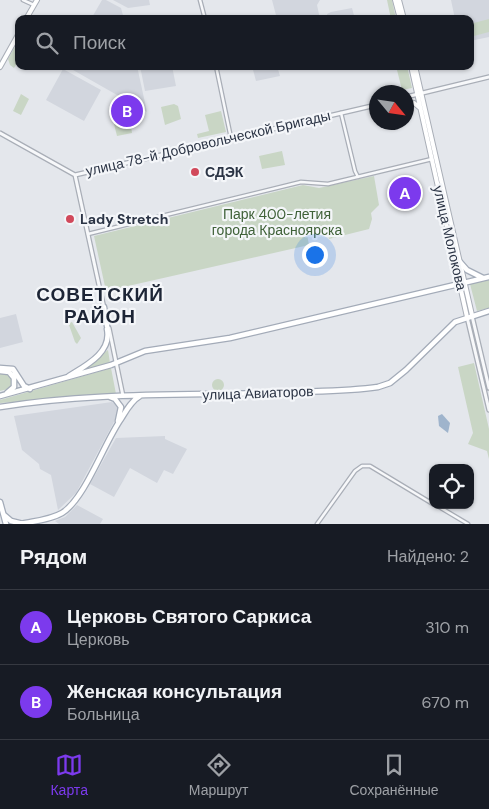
<!DOCTYPE html>
<html lang="ru">
<head>
<meta charset="utf-8">
<style>
	:root { --surface:#171b24; --page:#242831; --text:#f1f3f6; --muted:#9ea1a6; --line:#363941; --accent:#7c3aed }
	body { margin:0; font-family:"DM Sans",sans-serif; background:var(--page); color:var(--text) }
	.controls { position:absolute; right:15px; bottom:15px; display:grid; overflow:hidden; border-radius:10px; box-shadow:0 1px 4px #0004 }
	.controls button { width:45px; height:45px; display:grid; place-items:center; padding:0; border:0; border-bottom:1px solid var(--line); background:var(--surface); color:var(--text); font:25px sans-serif }
	.compass { position:absolute; left:369px; top:85px; width:45px; height:45px; border-radius:50%; background:var(--surface); box-shadow:0 1px 4px #0004; rotate:119deg }
	.you { position:absolute; left:314px; top:254px; width:18px; height:18px; margin:-12px; border:4px solid #fff; border-radius:50%; background:#1a73e8; box-shadow:0 0 0 8px #1a73e833 }
	.badge { display:grid; place-items:center; width:32px; height:32px; border-radius:50%; background:var(--accent); color:#fff; font-size:16px; font-weight:700 }
	.pin { position:absolute; translate:-50% -50%; border:2px solid #fff; box-shadow:0 1px 5px #0006 }
	.list { margin:0; padding:0; list-style:none }
	h2 { display:flex; justify-content:space-between; align-items:center; height:65px; margin:0; padding:0 20px; font-size:21px }
	h2 small { font-size:16px; font-weight:400; color:var(--muted) }
	.list li { display:grid; grid-template-columns:32px 1fr auto; gap:15px; align-items:center; box-sizing:border-box; height:75px; padding:0 20px; border-top:1px solid var(--line) }
	.list b { display:block; font-size:19px; white-space:nowrap }
	.list p { margin:0; font-size:16px; white-space:nowrap; color:var(--muted) }
	.list em { font-size:16px; font-style:normal; color:var(--muted) }
	.icon { flex:none; width:28px; height:28px; fill:none; stroke:currentColor; stroke-width:2; stroke-linecap:round; stroke-linejoin:round }
	.map { position:relative; flex:none; width:489px; height:524px; overflow:hidden }
	.search { position:absolute; background:var(--surface); box-shadow:0 1px 4px #0004; left:15px; right:15px; top:15px; height:55px; display:flex; align-items:center; gap:12px; box-sizing:border-box; padding:0 18px; border-radius:10px; color:var(--muted); font-size:19px }
	.sheet { height:215px; background:var(--surface) }
	nav { display:flex; justify-content:space-around; align-items:center; box-sizing:border-box; height:70px; border-top:1px solid var(--line); background:var(--surface); font-size:14px; color:var(--muted) }
	nav a { display:grid; justify-items:center; gap:2px }
	nav .on { color:var(--accent) }
	.map>svg:first-child { display:block }
</style>
</head>
<body>
<div class="map">
<svg width="489" height="524" viewBox="0 0 489 524">
	<rect width="100%" height="100%" fill="#e4e7ec"/>
	<!-- built -->
	<path fill="#d2d6de" d="M102 0H106L121 8 124 19H91Z
		M113 0H149L150 5 128 8Z
		M272 0H320L317 5 320 19H277Z
		M451 0H489V37L470 41V19H455Z
		M352 8 355 19H328L327 14 331 12Z
		M66 66H137L147 112Z
		M140 66H172L176 86 145 91Z
		M252 66H277L280 76 256 81Z
		M63 69 101 90 84 121 46 100Z
		M16 314 23 342 0 348V318Z
		M112 402 119 406 115 420 76 493 58 510 51 475 40 469 39 464 22 450 14 416Z
		M165 436V439L187 449 173 474 164 470 157 483 130 468 114 497 90 484 116 438Z
		M77 505 103 519 100 524H59L55 521 65 517Z"/>
	<!-- green -->
	<path fill="#c9d6c5" d="M387 0H392L396 19H391Z
		M489 19V32L470 37V24Z
		M16 45 19 46V60L14 68 10 65 8 59Z
		M396 66H407L412 88 402 90Z
		M21 94 29 99 21 115 13 111Z
		M174 104 178 106 181 119 165 125 161 107Z
		M221 111 226 132 198 138 197 134 209 131 205 115Z
		M121 122 123 128 131 126 132 133 117 136 114 124Z
		M282 151 285 165 262 169 259 156Z
		M374 176 379 205 371 213 372 219 369 229 329 239 326 225 306 229 309 245 106 291 94 236 303 185 319 188Z
		M489 280V308L477 311 470 284Z
		M67 320 69 323 72 322 81 338 77 344 75 342 69 325 65 322Z
		M108 350 110 363 77 373Z
		M474 363 489 429V459L487 451 468 444 473 433 458 367Z
		M111 368 116 394 0 403V400Z
		M6 373 11 376 13 384 8 389 0 391V374Z
		M212 385a6 6 0 1 1 12 0a6 6 0 1 1-12 0Z"/>
	<!-- water -->
	<path fill="#9fb4cc" d="M442 414 450 423 448 433 439 426 438 416Z"/>
	<g fill="none" stroke-linecap="round" stroke-linejoin="round">
		<!-- minor casing -->
		<g stroke="#a9aeb7" stroke-width="5">
			<path id="minor" d="M23 0 34 5
				M200 0 205 19
				M216 66 231 138
				M341 113 355 171 358 177
				M88 234 301 182 328 184 432 159
				M436 505 468 524
				M317 524 355 471 362 466H370L433 504"/>
		</g>
		<!-- tertiary casing -->
		<g stroke="#a9aeb7" stroke-width="5.5">
			<path id="tertiary" d="M406 97 489 77
				M0 133 75 175 104 308
				M75 175 376 105
				M472 316 489 388
				M467 317 489 410
				M109 328 123 396"/>
		</g>
		<!-- secondary casing -->
		<g stroke="#a9aeb7" stroke-width="6">
			<path id="secondary" d="M395 0 400 19
				M399 0 404 19
				M26 19 37 0
				M411 66 467 317
				M415 66 472 315
				M0 67 19 33
				M406 102 414 103 420 108"/>
		</g>
		<!-- primary casing -->
		<g stroke="#a3abb8" stroke-width="7">
			<path id="primary" d="M460 262 467 270 483 278
				M104 307 107 326
				M0 368 13 369 24 386 30 389
				M0 371 9 372 14 378V387L7 393
				M69 376C87 365 112 352 107 329
				M0 396 111 365 145 351 230 338 489 277
				M110 397 115 399 121 407 118 421
				M0 407C97 391 197 396 295 392 323 391 351 391 378 387L390 383 406 370 455 322 489 311
				M0 502 6 524
				M4 515 11 521 23 524
				M21 524C34 521 50 520 62 513 85 499 104 443 121 419 126 411 131 401 140 396"/>
		</g>
		<!-- minor -->
		<use href="#minor" stroke="#f7f8fa" stroke-width="2.5"/>
		<!-- tertiary -->
		<use href="#tertiary" stroke="#f7f8fa" stroke-width="3"/>
		<!-- secondary -->
		<use href="#secondary" stroke="#fff" stroke-width="4"/>
		<!-- primary -->
		<use href="#primary" stroke="#fff" stroke-width="4.5"/>
	</g>
	<!-- markers -->
	<g fill="#d1495b" stroke="#f4f6f9" stroke-width="2">
		<circle cx="195" cy="172" r="5"/>
		<circle cx="70" cy="219" r="5"/>
	</g>
	<g text-anchor="middle" dominant-baseline="central" stroke-width="4.5" stroke-linejoin="round" paint-order="stroke">
		<!-- street labels -->
		<g font-size="14" fill="#2b3445" stroke="#f4f6f9">
			<text transform="translate(208 143) rotate(-13)">улица 78-й Добровольческой Бригады</text>
			<text transform="translate(450 238) rotate(77)">улица Молокова</text>
			<text transform="translate(258 393) rotate(-2)">улица Авиаторов</text>
		</g>
		<!-- poi labels -->
		<g font-size="14" font-weight="bold" fill="#2b3445" stroke="#f4f6f9" text-anchor="start">
			<text x="205" y="172">СДЭК</text>
			<text x="80" y="219">Lady Stretch</text>
		</g>
		<!-- park labels -->
		<g font-size="14" fill="#3f6138" stroke="#f4f6f9">
			<text x="277" y="214">Парк 400-летия<tspan x="277" dy="16">города Красноярска</tspan></text>
		</g>
		<!-- district labels -->
		<g font-size="19" font-weight="bold" letter-spacing="1" fill="#1d2536" stroke="#f4f6f9">
			<text x="100" y="294">СОВЕТСКИЙ<tspan x="100" dy="22">РАЙОН</tspan></text>
		</g>
	</g>
</svg>
<div class="controls">
<button><svg class="icon" aria-label="locate" viewBox="0 0 24 24"><circle cx="12" cy="12" r="6"/><path d="M12 2v4M12 18v4M2 12h4M18 12h4"/></svg></button>
</div>
<svg class="compass" viewBox="-18 -18 36 36"><path d="M0-13l5 13h-10z" fill="#e53935"/><path d="M0 13l5-13h-10z" fill="#9ea1a6"/></svg>
<div class="you"></div>
<div class="pin badge" style="left:405px;top:193px">A</div>
<div class="pin badge" style="left:127px;top:111px">B</div>
<div class="search"><svg class="icon" aria-label="search" viewBox="0 0 24 24"><circle cx="10" cy="10" r="6"/><path d="M15 15l6 6"/></svg>Поиск</div>
</div>
<section class="sheet">
<h2>Рядом<small>Найдено: 2</small></h2>
<ul class="list">
<li><span class="badge">A</span><div><b>Церковь Святого Саркиса</b><p>Церковь</p></div><em>310 m</em></li>
<li><span class="badge">B</span><div><b>Женская консультация</b><p>Больница</p></div><em>670 m</em></li>
</ul>
</section>
<nav>
<a class="on"><svg class="icon" aria-label="map" viewBox="0 0 24 24"><path d="M3 6l6-2 6 2 6-2v14l-6 2-6-2-6 2zM9 4v14M15 6v14"/></svg>Карта</a>
<a><svg class="icon" aria-label="directions" viewBox="0 0 24 24"><path d="M12 3l9 9-9 9-9-9zM9 14v-3h6M13 9l2 2-2 2"/></svg>Маршрут</a>
<a><svg class="icon" aria-label="saved" viewBox="0 0 24 24"><path d="M7 4h10v16l-5-4-5 4z"/></svg>Сохранённые</a>
</nav>
</body>
</html>
